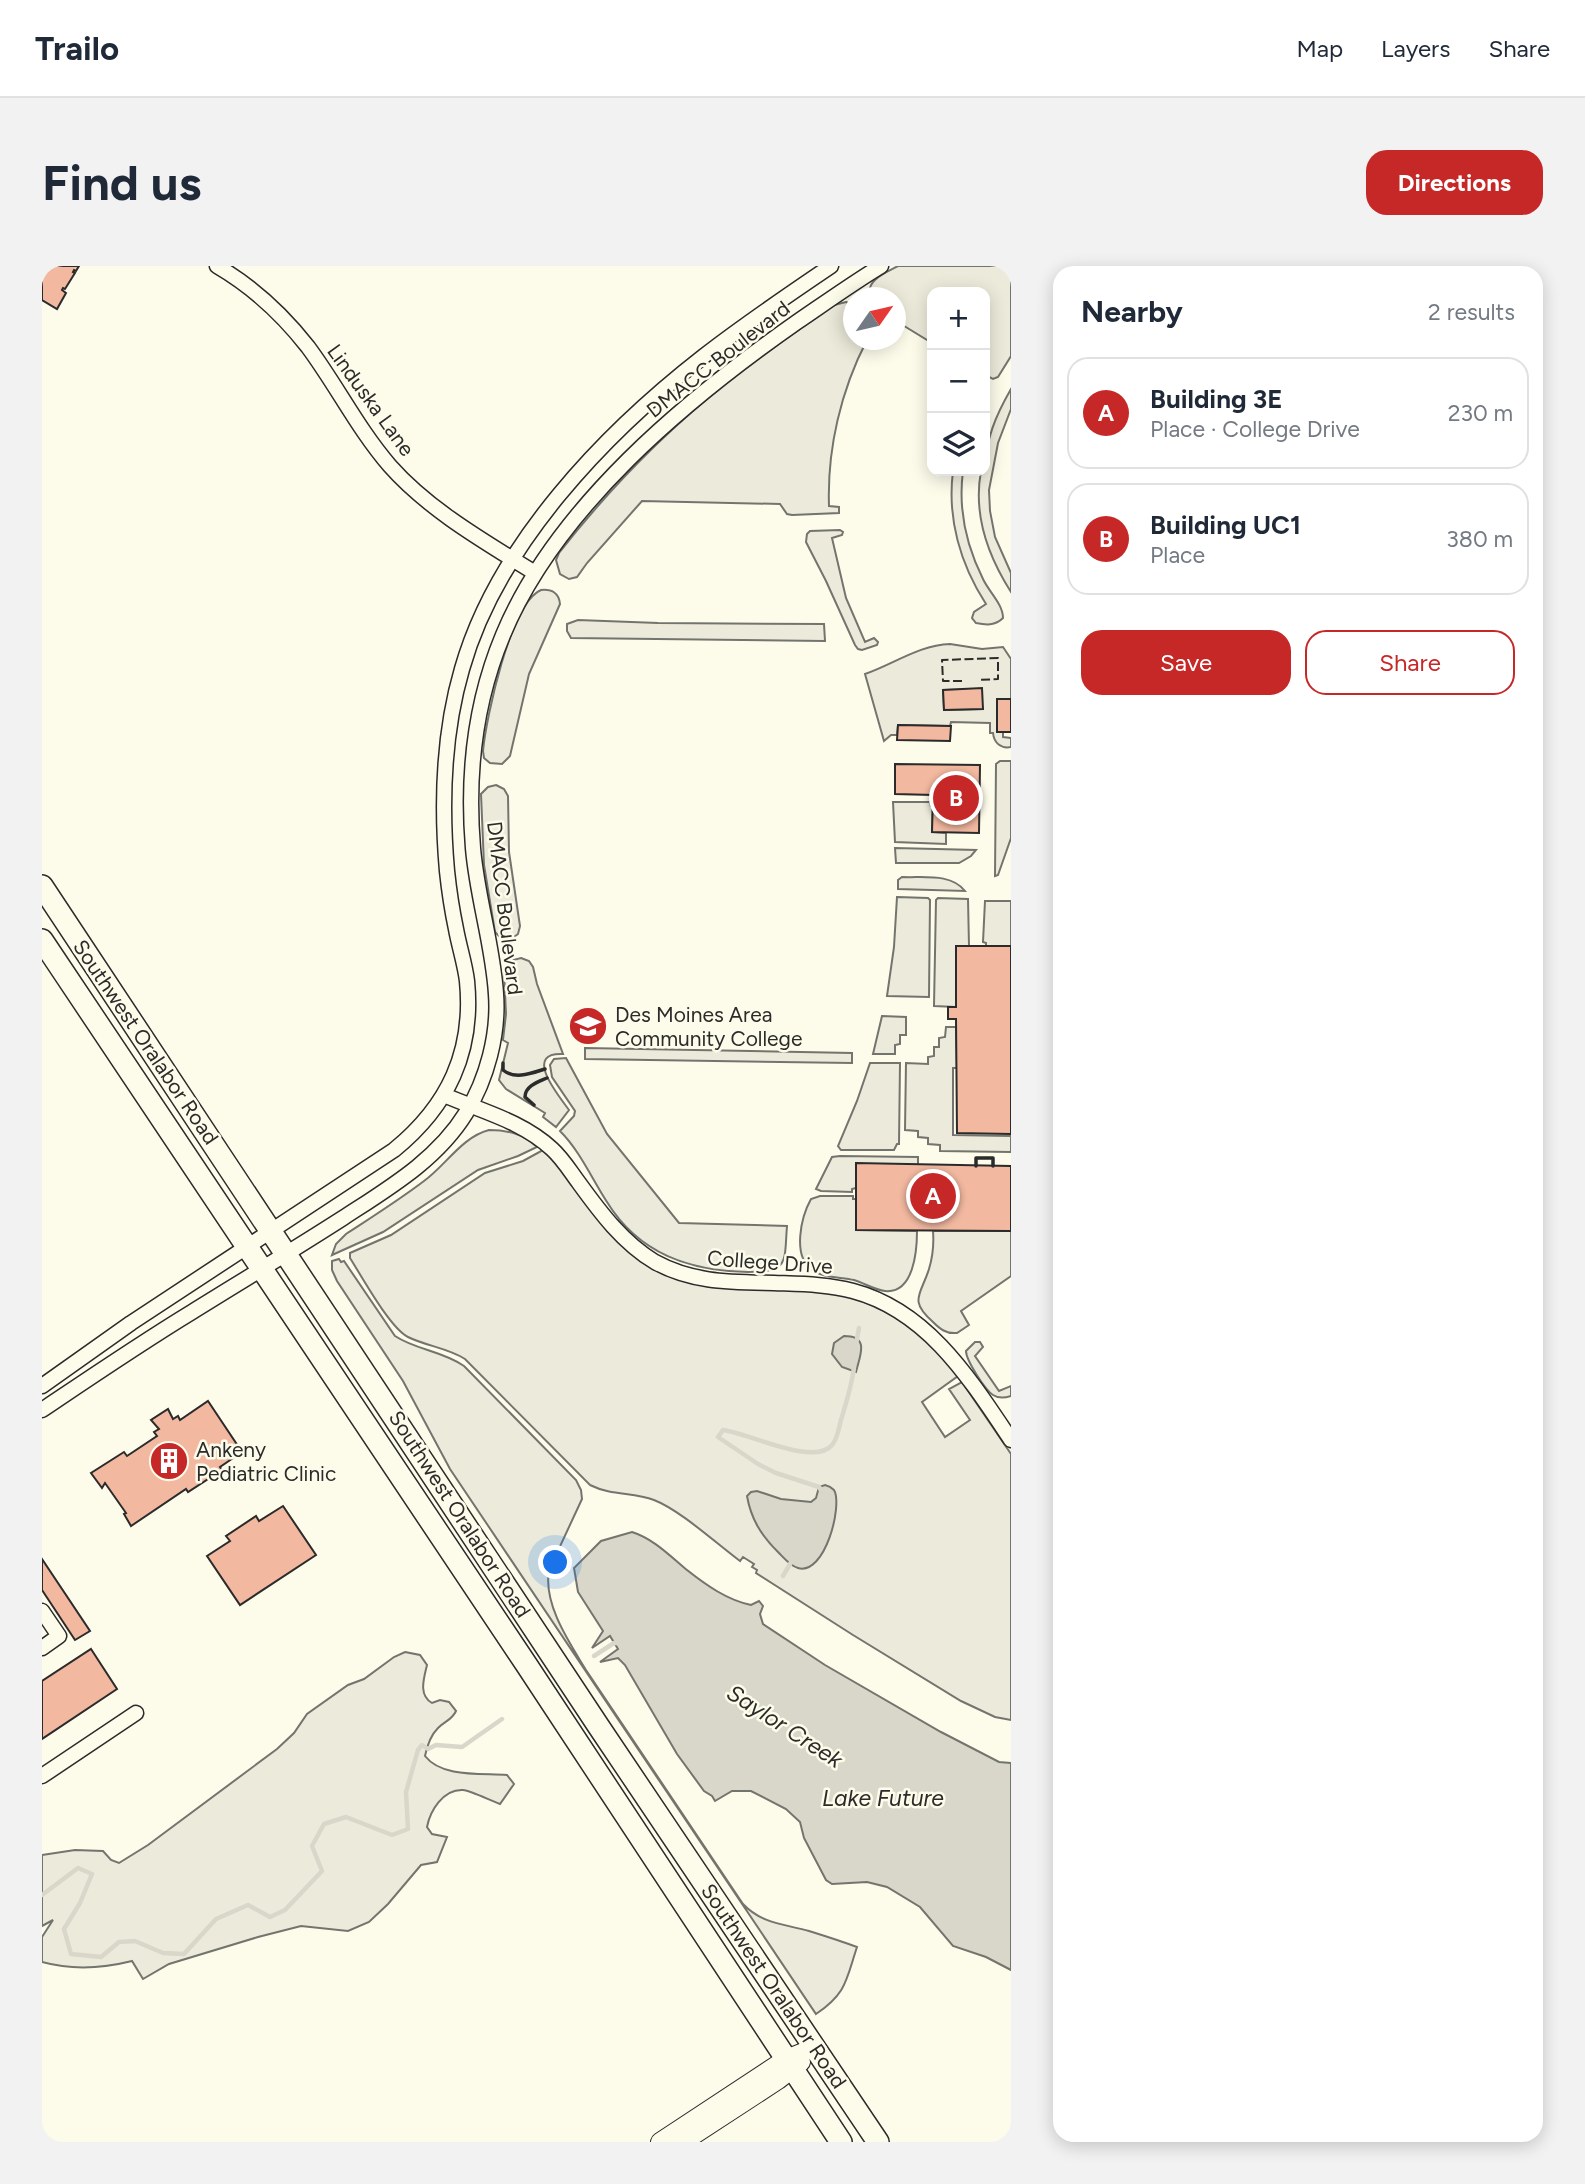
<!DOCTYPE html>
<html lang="en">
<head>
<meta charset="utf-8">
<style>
	:root { --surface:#fff; --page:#f2f2f3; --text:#1f2937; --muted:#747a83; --line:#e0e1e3; --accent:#c62828 }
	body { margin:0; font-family:Figtree,sans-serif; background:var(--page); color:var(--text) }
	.controls { position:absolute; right:21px; top:21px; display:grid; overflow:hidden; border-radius:14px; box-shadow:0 4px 18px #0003 }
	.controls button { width:63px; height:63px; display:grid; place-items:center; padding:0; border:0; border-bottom:2px solid var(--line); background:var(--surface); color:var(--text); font:35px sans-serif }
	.compass { position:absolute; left:801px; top:21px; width:63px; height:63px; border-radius:50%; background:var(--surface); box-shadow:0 4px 18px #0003; rotate:56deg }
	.you { position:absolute; left:514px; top:1297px; width:24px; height:24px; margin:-18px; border:5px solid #fff; border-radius:50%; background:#1a73e8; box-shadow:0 0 0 10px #1a73e833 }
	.badge { display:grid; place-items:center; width:46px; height:46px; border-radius:50%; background:var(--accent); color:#fff; font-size:23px; font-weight:700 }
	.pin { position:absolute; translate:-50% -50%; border:4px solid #fff; box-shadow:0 2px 7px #0006 }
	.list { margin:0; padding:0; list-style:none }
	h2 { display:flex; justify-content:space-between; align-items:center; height:91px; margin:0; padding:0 28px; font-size:30px }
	h2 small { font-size:23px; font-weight:400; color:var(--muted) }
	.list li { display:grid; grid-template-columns:46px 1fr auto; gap:21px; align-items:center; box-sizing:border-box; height:112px; margin:0 14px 14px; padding:0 14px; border:2px solid var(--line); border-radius:21px }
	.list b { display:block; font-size:26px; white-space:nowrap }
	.list p { margin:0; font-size:23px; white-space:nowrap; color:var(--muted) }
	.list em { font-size:23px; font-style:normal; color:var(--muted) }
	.actions { display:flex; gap:14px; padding:21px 28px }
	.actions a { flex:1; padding:16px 0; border:2px solid var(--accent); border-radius:21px; text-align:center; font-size:24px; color:var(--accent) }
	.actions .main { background:var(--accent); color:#fff }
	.icon { flex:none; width:38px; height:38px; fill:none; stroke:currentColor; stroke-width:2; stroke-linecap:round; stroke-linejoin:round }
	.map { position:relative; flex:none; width:969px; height:1876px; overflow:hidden; border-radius:21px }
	header { display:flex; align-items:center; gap:42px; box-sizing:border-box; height:98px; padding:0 35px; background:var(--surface); border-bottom:2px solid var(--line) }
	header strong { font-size:33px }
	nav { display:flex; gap:38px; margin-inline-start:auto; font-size:24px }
	.intro { display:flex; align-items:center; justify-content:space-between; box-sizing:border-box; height:168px; padding:0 42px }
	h1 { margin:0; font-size:49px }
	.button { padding:18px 32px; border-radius:21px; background:var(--accent); color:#fff; font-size:24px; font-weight:700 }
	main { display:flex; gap:42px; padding:0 42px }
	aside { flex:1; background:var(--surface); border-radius:21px; box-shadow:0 4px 18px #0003 }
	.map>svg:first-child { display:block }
</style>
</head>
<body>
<header>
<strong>Trailo</strong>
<nav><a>Map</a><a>Layers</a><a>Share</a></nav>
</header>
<div class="intro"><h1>Find us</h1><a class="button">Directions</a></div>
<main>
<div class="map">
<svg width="969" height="1876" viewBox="0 0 969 1876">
	<rect width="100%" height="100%" fill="#fdfbea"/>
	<!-- green -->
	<path fill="#ecebdb" stroke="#74746e" stroke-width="2" fill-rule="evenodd" d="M856 0H969V90L956 111 951 113 943 109V26H890V77L854 55 853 32 829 31C822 15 843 7 856 0Z
		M804 36 811 39V74H825C799 124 785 183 787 240L797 241V247L750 249 745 248 738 238 600 235 545 297 535 311 527 313 518 308 514 294 517 287C566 224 621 168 683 118 718 89 756 65 792 39Z
		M969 123V143L956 177 947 224 948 245 953 271 969 307V326C946 290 931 248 939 205H943C943 174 954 149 969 123Z
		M911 205H921C916 243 924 279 941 313 947 326 961 338 961 352 953 360 944 359 934 357L930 352 932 346 944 338C918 298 905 252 911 205Z
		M798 264 801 266 800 269 790 272 804 332 823 376 832 372 836 376 835 379 820 384 816 383 813 379 784 315 764 276 765 268 768 265Z
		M499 324C510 323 517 327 518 338L487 408 468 490 460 498 448 497 442 492 441 485C444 453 468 337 499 324Z
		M536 354 616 357 782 358 783 375 529 372 525 365V358Z
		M908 378 940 383 961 381 969 393V433H955V466H961V471L969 472V481C959 483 952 477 951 467H948V457L909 456 908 460 856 459 855 469H849L842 475 823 408C852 398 877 379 908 378ZM940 423V443L902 444 901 424Z
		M958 495H969V572L956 609 953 610 954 498Z
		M454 519 462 523 466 530 467 586 478 660 476 668 468 674 460 673 453 666 442 599 439 528 446 521Z
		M851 536H888L889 540H891L890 566 904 567V578L853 576Z
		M853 582 934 584 929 590 917 597H854Z
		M860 611C882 612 909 607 923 625L856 623V614Z
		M855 631 886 632 888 634 887 731 845 730 852 681Z
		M896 632 926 633 927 680H914V741L892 740 894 634Z
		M943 635H969V680H944V677L941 676Z
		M479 692 487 695 491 701 495 718 521 788C480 786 517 830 527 844L514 861 501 851 503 847 464 823 457 814 466 777 461 774 464 748 462 705 467 695Z
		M840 750 864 751V769H858V778L853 779V788H831Z
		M904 761H914L915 802H911V869L969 870V886L898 885V879L886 878V872L876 871V865L863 864 864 797 886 798V791L892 790V781H897V772L903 771Z
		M543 782 810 787V797L543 793Z
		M524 792 565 868 637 957 745 960C742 996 748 1006 706 1006 648 1005 597 988 565 936 550 913 538 885 518 865L532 850 533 845 510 811 508 799 512 793Z
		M828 797H858L857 878H855L852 884H799L796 880 815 835Z
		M447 864C466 864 481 868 495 881L476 890 436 904 341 966 290 989 294 978 304 968C330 951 357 934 382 915 404 899 420 871 447 864Z
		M501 884 512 894 565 963 664 1020C698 1025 733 1022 767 1024 813 1027 855 1046 888 1077 899 1086 907 1099 916 1110L880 1136 903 1171 928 1154 907 1123 920 1116 969 1188V1454L953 1451 919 1435 811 1369 714 1307 715 1304 710 1301 712 1298 701 1291 698 1295C675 1278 638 1244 612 1234 591 1226 570 1230 548 1219L423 1093C406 1082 384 1080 366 1071 348 1062 320 1011 308 992V987L349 969 443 907 481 895Z
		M798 890 876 891V899L814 898V922L810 923V926L779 925 774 923 790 891Z
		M778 930H811V933H814V964L875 965C875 984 872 1028 843 1025 833 1024 822 1017 812 1014 800 1011 780 1012 770 1004 750 990 759 951 769 933Z
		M891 965H969V1010L919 1045 927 1059 915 1067C904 1068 898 1063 891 1056 866 1034 879 1029 887 1003 891 990 892 978 891 965Z
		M297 993 299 996 302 995 353 1070C374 1084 401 1085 422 1100L534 1214 539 1224 540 1233 507 1304C501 1338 527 1376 544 1404L701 1638C720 1658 742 1658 767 1665 783 1670 799 1675 815 1681 804 1714 805 1727 774 1748L408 1203 361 1115 295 1015 290 1004V995Z
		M933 1076H938L941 1081 933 1090 957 1125 969 1120V1130C963 1132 957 1133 951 1129 943 1124 924 1094 924 1085Z
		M363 1386 378 1389 385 1399C382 1412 376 1429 390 1437L398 1434 407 1436 414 1445C410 1454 403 1455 396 1462 388 1470 385 1480 383 1490 400 1512 440 1507 465 1509L472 1518 458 1538C447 1534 430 1525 421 1524 401 1523 388 1545 385 1561L390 1568 405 1571 395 1596 379 1599 346 1638 327 1656 306 1665 259 1660 216 1671 127 1698 101 1713 90 1695C62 1702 29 1704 0 1696V1671L11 1654 0 1660V1589L33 1584 61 1585 69 1594 77 1597 106 1579 235 1483 252 1467 265 1448 306 1419 322 1413 352 1391Z"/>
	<!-- water -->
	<path fill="#d8d7c9" stroke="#74746e" stroke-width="2" d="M802 1070C828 1070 818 1089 814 1106L800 1101 790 1088 792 1077Z
		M783 1219C787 1220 789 1221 792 1224 801 1239 783 1310 756 1302 748 1300 741 1291 736 1286 719 1269 709 1253 705 1230L709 1226 715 1225 739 1233 769 1236 774 1232 777 1221Z
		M590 1266C612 1273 628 1290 645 1304 664 1319 685 1334 709 1339L717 1335 721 1340 718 1348 721 1358 783 1399 899 1466 957 1496 969 1497V1704L944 1691 911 1680 878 1641 845 1621 825 1616 790 1618 784 1614 762 1572 758 1556 744 1543 709 1525H690L673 1535 670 1530 662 1525 635 1488 583 1399 576 1392 558 1396 576 1383 568 1370 550 1382 561 1365 536 1326 532 1302 559 1275Z"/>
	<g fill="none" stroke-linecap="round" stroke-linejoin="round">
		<!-- stream -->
		<path stroke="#d8d7c9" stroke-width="4.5" d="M814 1078 817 1062
			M780 1226 777 1221 734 1207 716 1198 676 1171 681 1164C707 1167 772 1201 790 1179 795 1174 797 1162 799 1154 804 1137 810 1119 812 1101
			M741 1310 751 1293
			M552 1390 572 1377H578
			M0 1629 36 1602 50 1608 38 1637 22 1663 29 1688 59 1691 77 1676 93 1675 121 1687 142 1688 174 1653 206 1639 228 1651 243 1644 280 1605 270 1580 282 1558 304 1551 350 1569 366 1563 364 1526 376 1484 380 1479 386 1483 394 1479 420 1481 460 1453"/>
	</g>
	<!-- building -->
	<path fill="#f2b8a0" stroke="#2b2b2b" stroke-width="2" d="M0 0H37L34 5 32 4 31 6 33 7 23 23 21 22 20 24 24 27 15 43 0 34Z
		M940 422 941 443 902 444 901 424Z
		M955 433H969V466H955Z
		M856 459 909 460 908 475 855 474Z
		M853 498 938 499 937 567 890 566 891 529 853 528Z
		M914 680H969V868L915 867 914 753H906V741H914Z
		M814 897 969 900V965L814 964Z
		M166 1135 200 1186 178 1201 180 1204 146 1226 144 1223 89 1260 82 1248 84 1247 63 1217 60 1222 49 1207 82 1186 85 1190 115 1170 112 1166 117 1163 109 1154 126 1143 131 1153 136 1150 138 1154Z
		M241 1240 274 1289 198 1339 165 1290 188 1275 184 1270 214 1250 217 1255Z
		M0 1293 48 1365 33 1374 0 1324Z
		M49 1383 75 1423 0 1473V1415Z"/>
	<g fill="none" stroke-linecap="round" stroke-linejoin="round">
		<!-- minor casing -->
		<g stroke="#2b2b2b" stroke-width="17">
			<path id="minor" d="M175 0C211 21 241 49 266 81 295 120 316 163 348 200 387 244 443 276 493 307
				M402 829C439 845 480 855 510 883 521 893 528 905 537 917 558 946 581 977 613 996 651 1017 690 1016 732 1017 758 1018 785 1018 811 1025 886 1045 928 1113 969 1174
				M0 1120 89 1057 352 884C406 840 432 786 425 715 423 698 417 680 414 663 410 644 407 624 405 605 399 537 401 468 420 403 455 279 563 167 662 90 703 58 746 29 789 0
				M0 1144C49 1111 99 1077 150 1046 200 1015 251 984 301 952 347 922 395 894 424 847 445 813 457 768 454 728 451 679 435 631 431 582 425 510 433 436 461 369 514 241 645 133 755 56 783 37 811 17 839 0
				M0 1345 17 1370 0 1382
				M0 1510 94 1447"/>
		</g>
		<!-- tertiary casing -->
		<g stroke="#2b2b2b" stroke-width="20">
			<path id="tertiary" d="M618 1876 744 1793 774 1781
				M641 1876 736 1814 759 1796"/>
		</g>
		<!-- primary casing -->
		<g stroke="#2b2b2b" stroke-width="24">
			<path id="primary" d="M0 620 557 1461 836 1876
				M0 674 484 1398 799 1876"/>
		</g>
		<!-- minor -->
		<use href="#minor" stroke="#fdfbea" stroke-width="14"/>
		<!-- tertiary -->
		<use href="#tertiary" stroke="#fdfbea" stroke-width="18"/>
		<!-- primary -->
		<use href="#primary" stroke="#fdfbea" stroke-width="21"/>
		<!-- fence -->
		<path stroke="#2b2b2b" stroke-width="2" stroke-dasharray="9 3.5" stroke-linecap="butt" d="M920 415H901L900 394 956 392V413L936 414"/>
		<!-- wall -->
		<path stroke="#2b2b2b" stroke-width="3.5" d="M461 797V804C473 814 490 807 503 803
			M492 839 483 831C483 820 496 816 505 812
			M934 900V892H951V900"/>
	</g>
	<!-- icons -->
	<defs>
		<g id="university-disc" transform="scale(2.0125)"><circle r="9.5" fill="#c62828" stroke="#fdfbea"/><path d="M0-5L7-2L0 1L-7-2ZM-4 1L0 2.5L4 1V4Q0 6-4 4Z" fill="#fff"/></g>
		<g id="building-disc" transform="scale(2.0125)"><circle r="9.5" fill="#c62828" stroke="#fdfbea"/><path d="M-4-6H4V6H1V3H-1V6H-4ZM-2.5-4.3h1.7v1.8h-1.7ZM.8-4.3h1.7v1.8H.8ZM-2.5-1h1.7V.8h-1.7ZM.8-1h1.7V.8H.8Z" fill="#fff"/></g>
	</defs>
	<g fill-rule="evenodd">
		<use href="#university-disc" x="546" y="760"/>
		<use href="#building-disc" x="127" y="1195"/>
	</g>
	<g text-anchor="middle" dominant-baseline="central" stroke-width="5" stroke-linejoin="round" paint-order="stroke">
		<!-- street labels -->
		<g font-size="21" fill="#2b2b2b" stroke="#fdfbea">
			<text transform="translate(676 93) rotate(-38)">DMACC Boulevard</text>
			<text transform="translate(329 134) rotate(54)">Linduska Lane</text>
			<text transform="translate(463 642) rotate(83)">DMACC Boulevard</text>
			<text transform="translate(104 776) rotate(56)">Southwest Oralabor Road</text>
			<text transform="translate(728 996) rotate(4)">College Drive</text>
			<text transform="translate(418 1248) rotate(57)">Southwest Oralabor Road</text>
			<text transform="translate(732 1720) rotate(56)">Southwest Oralabor Road</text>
		</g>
		<!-- poi labels -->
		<g font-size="21" fill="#2b2b2b" stroke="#fdfbea" text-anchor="start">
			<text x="573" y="748">Des Moines Area<tspan x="573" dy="24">Community College</tspan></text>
			<text x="154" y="1183">Ankeny<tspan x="154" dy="24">Pediatric Clinic</tspan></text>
		</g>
		<!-- water labels -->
		<g font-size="23" font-style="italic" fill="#2b2b2b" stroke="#fdfbea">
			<text transform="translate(743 1460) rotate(33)">Saylor Creek</text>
			<text x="841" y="1532">Lake Future</text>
		</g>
	</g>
</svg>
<div class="controls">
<button>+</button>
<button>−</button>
<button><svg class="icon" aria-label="layers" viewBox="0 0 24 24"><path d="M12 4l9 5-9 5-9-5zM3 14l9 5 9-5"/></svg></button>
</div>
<svg class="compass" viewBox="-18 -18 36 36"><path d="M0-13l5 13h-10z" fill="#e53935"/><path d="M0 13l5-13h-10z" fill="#747a83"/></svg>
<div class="you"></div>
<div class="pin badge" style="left:891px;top:930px">A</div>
<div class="pin badge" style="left:914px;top:532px">B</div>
</div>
<aside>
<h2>Nearby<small>2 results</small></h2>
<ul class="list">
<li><span class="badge">A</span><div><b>Building 3E</b><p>Place · College Drive</p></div><em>230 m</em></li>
<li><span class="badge">B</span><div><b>Building UC1</b><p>Place</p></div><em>380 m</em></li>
</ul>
<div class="actions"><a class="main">Save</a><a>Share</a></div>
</aside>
</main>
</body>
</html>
